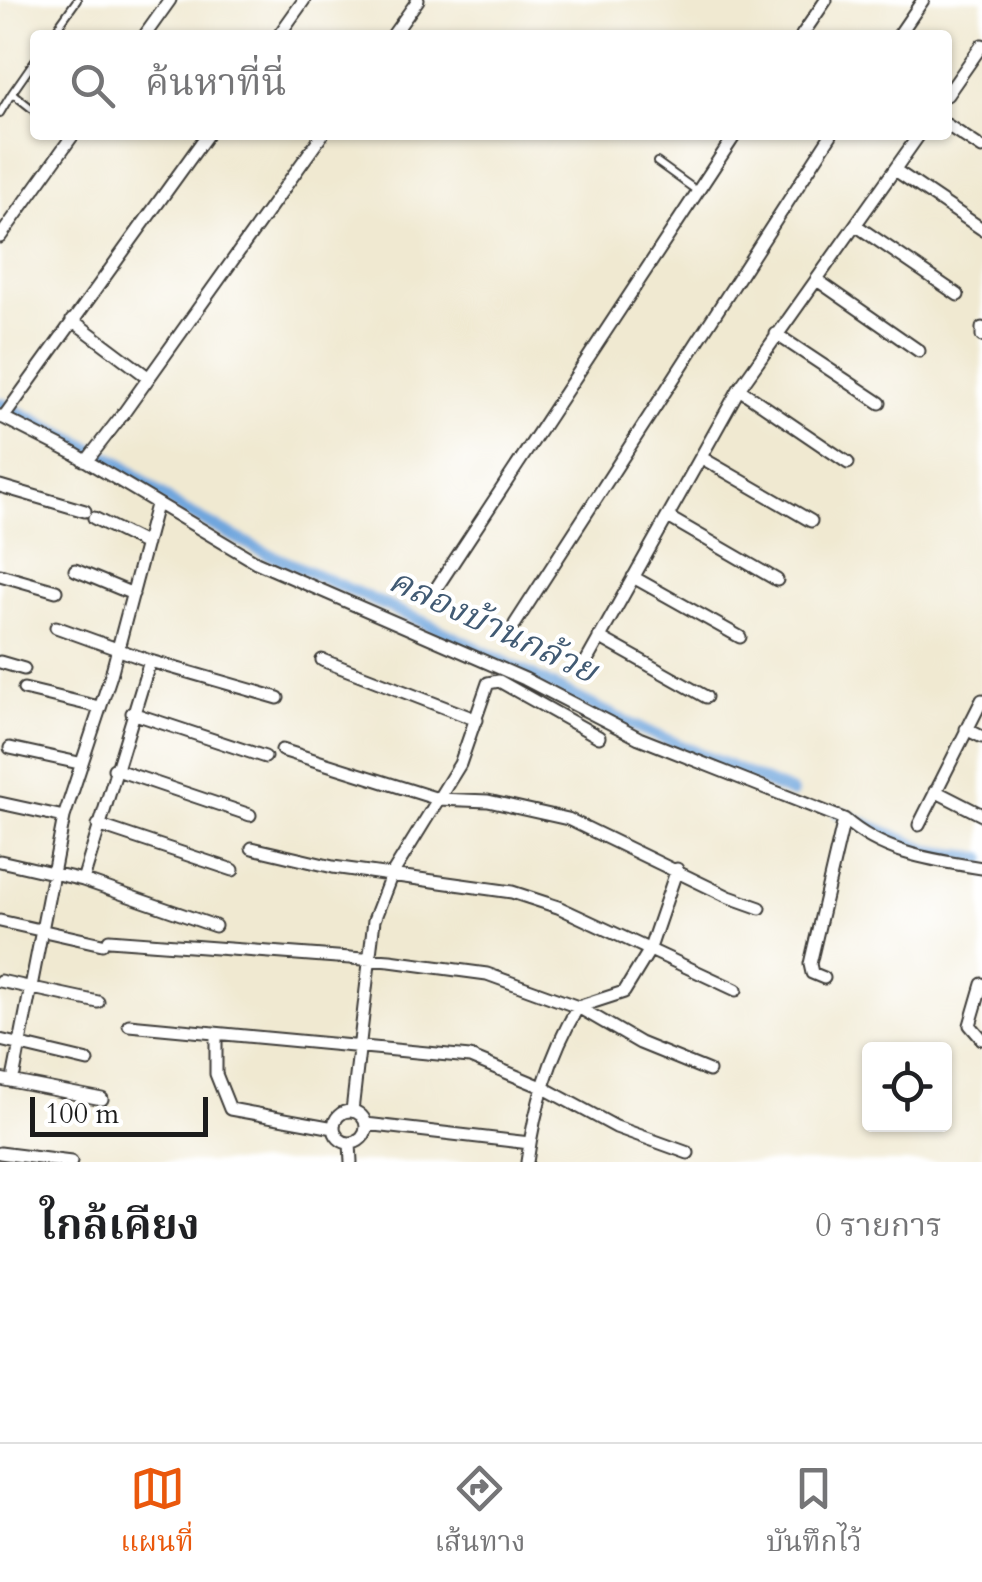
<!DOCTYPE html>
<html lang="th">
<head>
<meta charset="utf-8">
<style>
	:root { --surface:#fff; --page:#f6f6f6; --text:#202124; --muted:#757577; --line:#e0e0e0; --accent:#ea580c }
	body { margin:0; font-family:Cardo,"Noto Serif Thai",serif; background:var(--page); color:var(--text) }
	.controls { position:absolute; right:30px; bottom:30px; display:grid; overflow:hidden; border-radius:10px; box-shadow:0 2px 8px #0004 }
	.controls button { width:90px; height:90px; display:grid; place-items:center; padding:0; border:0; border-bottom:2px solid var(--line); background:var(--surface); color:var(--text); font:50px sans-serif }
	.scale { position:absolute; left:30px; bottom:25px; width:178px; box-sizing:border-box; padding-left:10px; border:5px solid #1c1c1c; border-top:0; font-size:28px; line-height:35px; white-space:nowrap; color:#1c1c1c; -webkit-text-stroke:8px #fff; paint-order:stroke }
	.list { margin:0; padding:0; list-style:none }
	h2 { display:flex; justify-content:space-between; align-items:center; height:130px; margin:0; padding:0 40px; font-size:42px }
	h2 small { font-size:32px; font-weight:400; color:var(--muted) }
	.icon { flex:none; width:55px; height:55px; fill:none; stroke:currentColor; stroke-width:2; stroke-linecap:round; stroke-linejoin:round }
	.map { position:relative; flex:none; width:982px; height:1162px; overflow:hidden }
	.search { position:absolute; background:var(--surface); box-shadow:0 2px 8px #0004; left:30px; right:30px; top:30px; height:110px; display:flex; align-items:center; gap:25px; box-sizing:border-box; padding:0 35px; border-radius:10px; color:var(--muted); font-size:38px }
	.sheet { height:280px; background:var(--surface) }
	nav { display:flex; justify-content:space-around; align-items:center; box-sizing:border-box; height:140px; border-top:2px solid var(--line); background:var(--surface); font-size:28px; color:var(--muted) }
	nav a { display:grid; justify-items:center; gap:5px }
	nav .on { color:var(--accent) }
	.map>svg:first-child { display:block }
</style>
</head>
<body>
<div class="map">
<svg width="982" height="1162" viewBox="0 0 982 1162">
	<rect width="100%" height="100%" fill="#fff"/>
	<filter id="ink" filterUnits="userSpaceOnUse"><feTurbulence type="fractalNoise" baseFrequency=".01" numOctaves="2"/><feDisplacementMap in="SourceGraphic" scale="20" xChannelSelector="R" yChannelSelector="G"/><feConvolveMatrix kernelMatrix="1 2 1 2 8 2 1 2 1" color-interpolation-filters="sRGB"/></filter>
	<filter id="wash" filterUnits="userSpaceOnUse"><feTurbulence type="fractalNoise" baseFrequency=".0048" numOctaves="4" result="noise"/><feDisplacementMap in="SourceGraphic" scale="40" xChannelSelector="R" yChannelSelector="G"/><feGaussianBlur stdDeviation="2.25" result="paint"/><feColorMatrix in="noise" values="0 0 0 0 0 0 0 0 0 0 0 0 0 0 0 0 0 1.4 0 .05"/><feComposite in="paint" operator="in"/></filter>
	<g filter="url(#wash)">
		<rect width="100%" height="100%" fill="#f0e9d1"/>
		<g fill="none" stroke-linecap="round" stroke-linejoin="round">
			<!-- canal -->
			<path stroke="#6fa6dd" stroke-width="12" d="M0 403 118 462 179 508 266 553 421 621 630 724 792 793
				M838 812 929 851 982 858"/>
		</g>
	</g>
	<g filter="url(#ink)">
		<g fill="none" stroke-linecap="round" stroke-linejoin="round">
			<!-- service casing -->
			<g stroke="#3c3b37" stroke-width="10">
				<path id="service" d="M52 35 77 0
					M12 93 35 60
					M0 113 12 93 35 111
					M657 162 697 191"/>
			</g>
			<!-- minor casing -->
			<g stroke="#3c3b37" stroke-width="15">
				<path id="minor" d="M145 35 170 0
					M279 35 304 0
					M393 35 418 0
					M802 35 826 0
					M899 35 923 0
					M947 95 982 45
					M947 125 982 148
					M895 170 982 229
					M857 226 958 295
					M0 237 73 135
					M817 280 919 351
					M72 320 149 378
					M982 328V336
					M776 334 880 403
					M739 389 848 463
					M0 416 73 453 256 562 525 679 639 738 844 819C884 854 932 860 982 868
					M3 418 207 135
					M702 458 811 521
					M83 460 88 459 123 414 322 135
					M0 486 85 511
					M668 517 777 580
					M94 518 146 544
					M75 570 133 594
					M0 575 56 591
					M633 577 740 637
					M437 587 735 135
					M515 624 831 135
					M56 627 150 661 83 880
					M599 637 706 697
					M322 660 477 720
					M150 661 278 698
					M0 662 24 669
					M582 669 739 389 919 135
					M24 689 99 707
					M132 713 265 757
					M966 729 982 737
					M10 748 79 763
					M282 750 438 799 488 801 568 819 729 897 760 908
					M114 769 250 815
					M935 791 982 815
					M0 803 64 817
					M98 825 233 870
					M919 825 982 700
					M252 848 333 867 512 892 558 907 736 990
					M0 861 83 880 215 926
					M0 921 102 944
					M109 940 390 961 487 974 578 1007 640 1043 709 1071
					M824 978 812 973 810 964 844 819
					M0 981 98 1002
					M982 984 970 1025 982 1039
					M129 1025 470 1057 542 1087 616 1127 688 1153
					M216 1034V1074L230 1109 334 1128
					M0 1040 88 1061
					M14 1074 64 817 111 675 156 505
					M0 1079 102 1099
					M352 1111 374 920 391 876 460 764 488 683 499 681 599 737
					M334 1127a16 16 0 1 1 32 0a16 16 0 1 1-32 0Z
					M366 1124 530 1143
					M350 1143 351 1162
					M0 1153 71 1162
					M527 1162C535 1106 549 1056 578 1007L624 992 649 951 677 869"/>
			</g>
			<!-- service -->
			<use href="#service" stroke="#fff" stroke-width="6"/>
			<!-- minor -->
			<use href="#minor" stroke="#fff" stroke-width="11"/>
		</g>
	</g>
	<g text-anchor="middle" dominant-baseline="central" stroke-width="8" stroke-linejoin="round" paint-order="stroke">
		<!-- water labels -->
		<g font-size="35" font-style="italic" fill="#415a73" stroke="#fff">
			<text transform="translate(493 626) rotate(25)">คลองบ้านกล้วย</text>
		</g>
	</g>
</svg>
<div class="controls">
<button><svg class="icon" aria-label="locate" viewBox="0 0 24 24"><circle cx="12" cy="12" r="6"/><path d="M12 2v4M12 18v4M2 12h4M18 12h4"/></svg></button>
</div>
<div class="scale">100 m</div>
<div class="search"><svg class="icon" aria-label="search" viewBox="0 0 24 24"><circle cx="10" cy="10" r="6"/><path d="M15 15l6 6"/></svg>ค้นหาที่นี่</div>
</div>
<section class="sheet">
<h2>ใกล้เคียง<small>0 รายการ</small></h2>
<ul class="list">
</ul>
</section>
<nav>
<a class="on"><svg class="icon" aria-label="map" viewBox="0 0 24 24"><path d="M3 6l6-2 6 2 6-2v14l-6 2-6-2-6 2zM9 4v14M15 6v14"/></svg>แผนที่</a>
<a><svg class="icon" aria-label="directions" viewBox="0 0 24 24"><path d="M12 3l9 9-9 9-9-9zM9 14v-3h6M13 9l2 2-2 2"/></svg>เส้นทาง</a>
<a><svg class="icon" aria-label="saved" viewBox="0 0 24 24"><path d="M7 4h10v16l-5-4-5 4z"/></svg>บันทึกไว้</a>
</nav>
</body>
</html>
